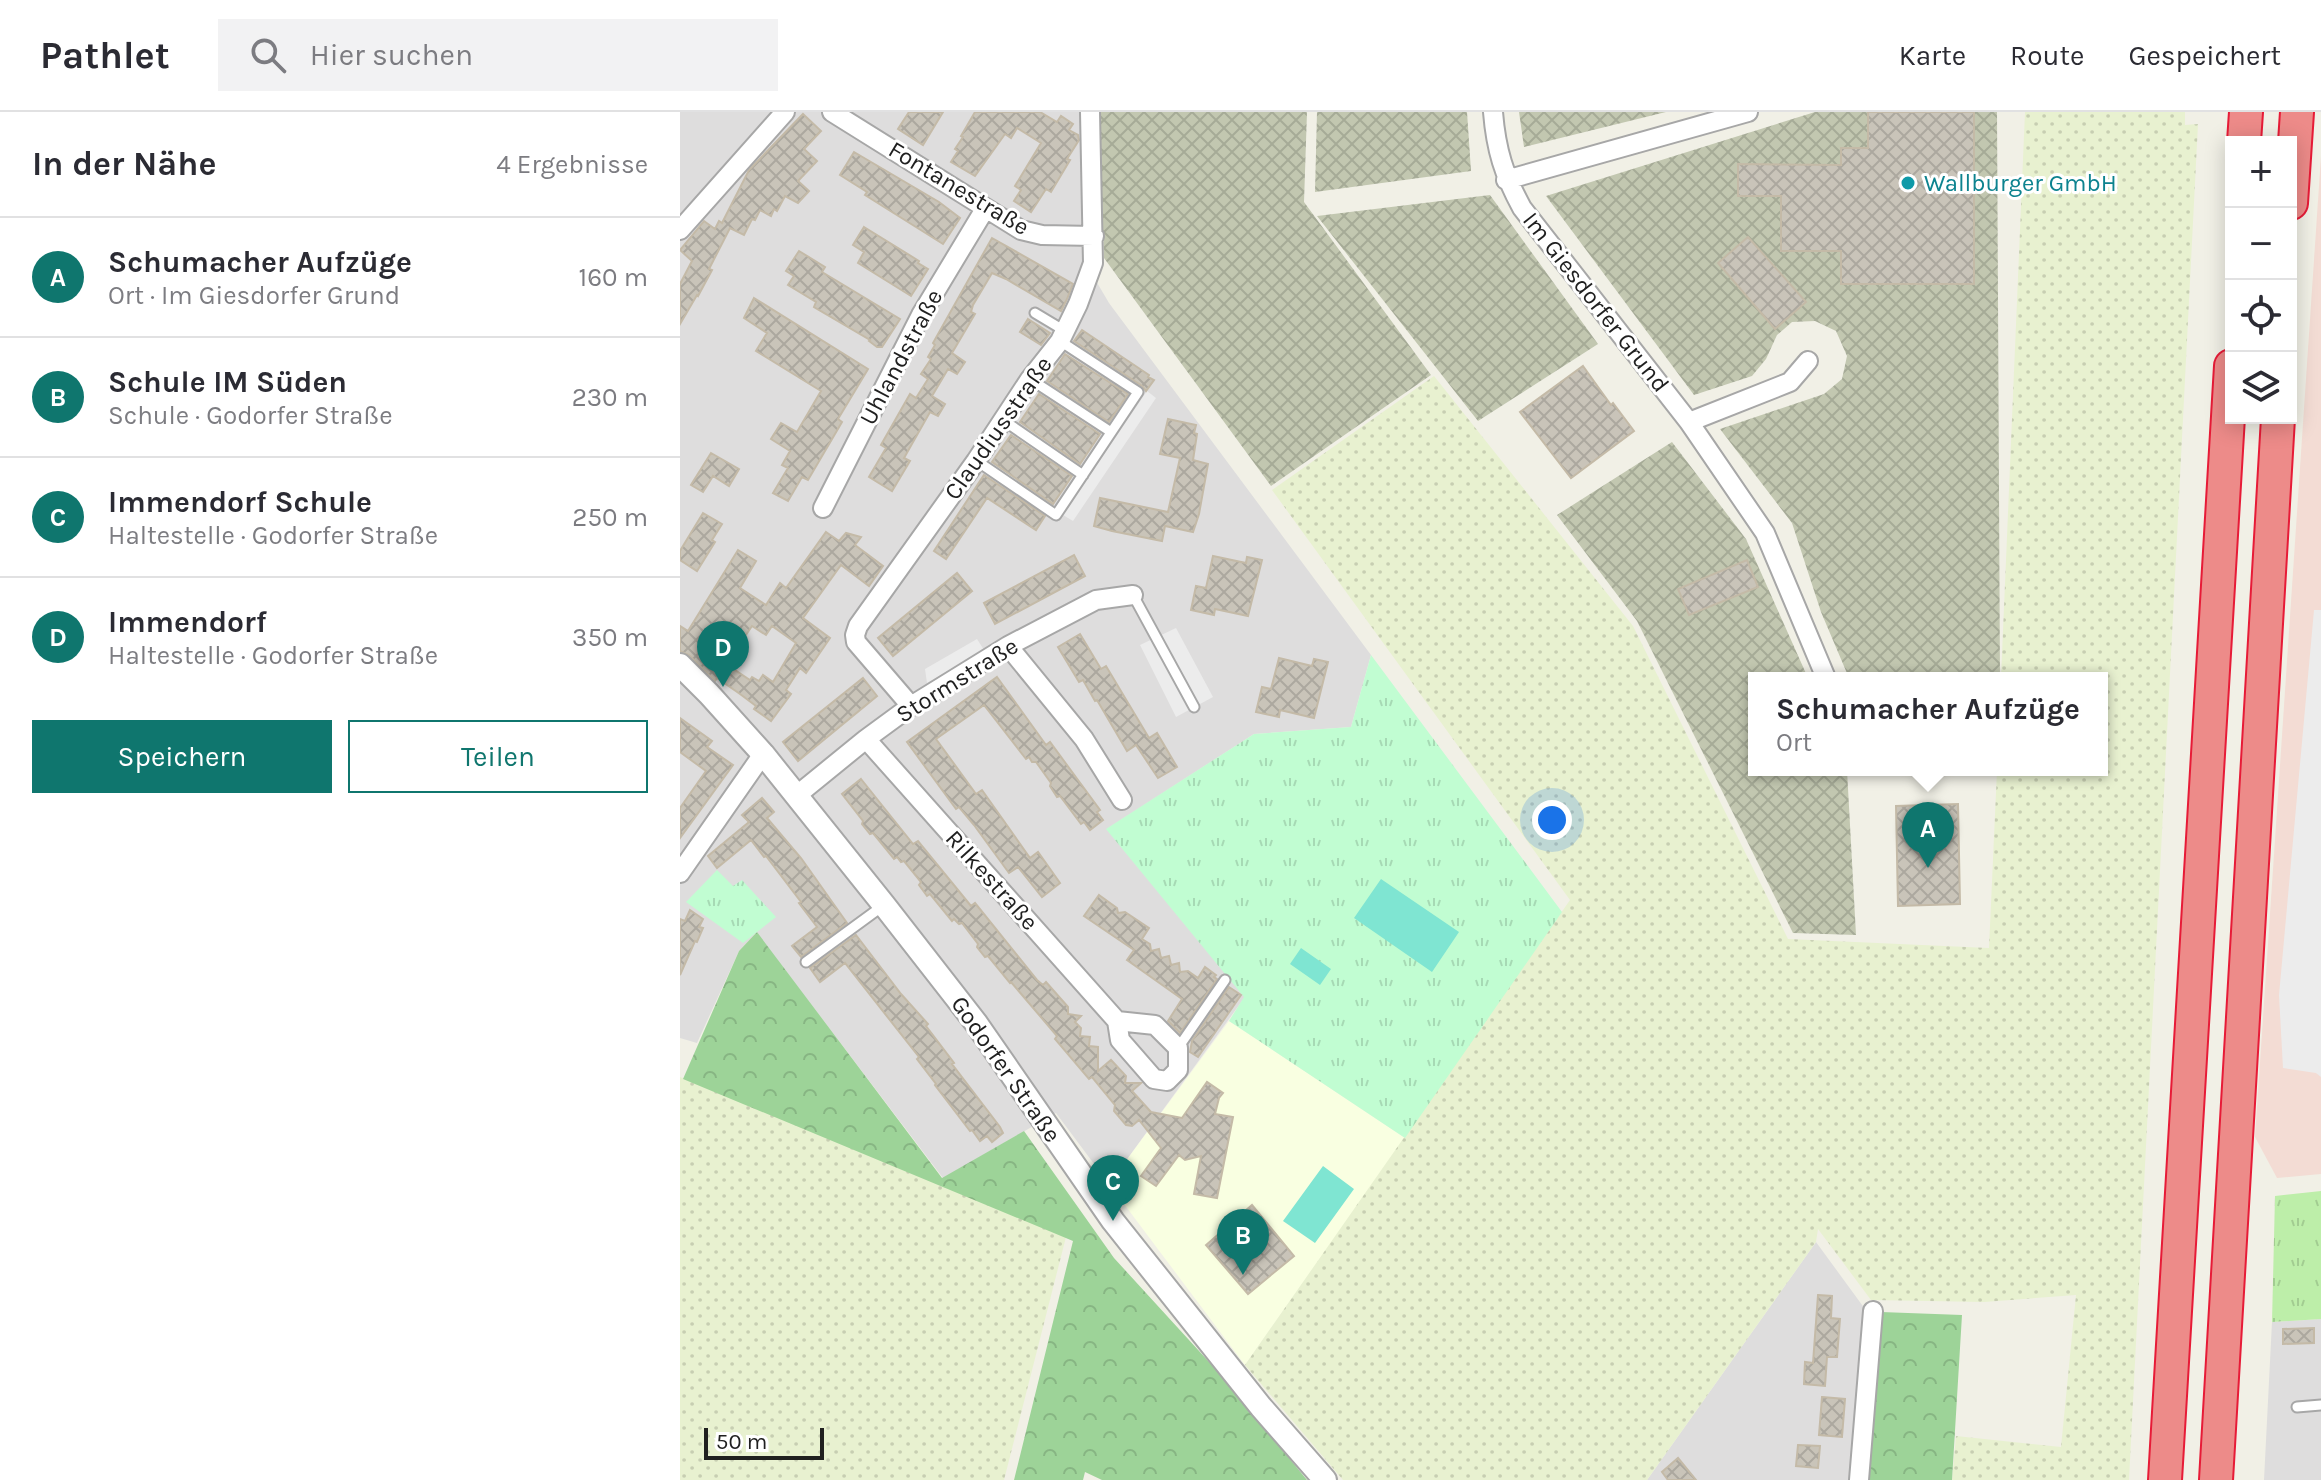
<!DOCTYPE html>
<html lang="de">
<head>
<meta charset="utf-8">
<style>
	:root { --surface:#fff; --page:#f2f2f3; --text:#2b2b33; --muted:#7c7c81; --line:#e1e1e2; --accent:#0f766e }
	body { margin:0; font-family:Karla,sans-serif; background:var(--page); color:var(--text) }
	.controls { position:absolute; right:24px; top:24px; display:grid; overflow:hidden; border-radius:0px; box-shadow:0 4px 20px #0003 }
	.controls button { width:72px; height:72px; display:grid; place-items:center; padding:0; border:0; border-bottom:2px solid var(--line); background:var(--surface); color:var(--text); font:40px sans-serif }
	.scale { position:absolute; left:24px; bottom:20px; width:120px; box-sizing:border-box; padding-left:8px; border:4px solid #202020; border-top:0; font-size:22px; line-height:28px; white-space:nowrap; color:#202020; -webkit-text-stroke:6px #fff; paint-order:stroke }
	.you { position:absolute; left:872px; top:708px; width:28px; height:28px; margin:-20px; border:6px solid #fff; border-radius:50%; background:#1a73e8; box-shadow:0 0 0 12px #1a73e833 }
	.badge { display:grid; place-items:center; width:52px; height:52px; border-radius:50%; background:var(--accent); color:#fff; font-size:26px; font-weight:700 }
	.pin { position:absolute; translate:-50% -66px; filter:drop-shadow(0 2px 4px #0008) }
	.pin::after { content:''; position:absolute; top:42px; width:28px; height:24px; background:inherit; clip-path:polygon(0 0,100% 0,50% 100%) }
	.popup { position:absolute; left:1068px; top:560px; width:360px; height:104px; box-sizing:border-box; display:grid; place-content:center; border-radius:0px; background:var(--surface); filter:drop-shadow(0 2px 6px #0005); font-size:26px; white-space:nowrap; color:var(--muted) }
	.popup b { font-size:30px; color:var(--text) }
	.popup::after { content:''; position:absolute; left:50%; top:100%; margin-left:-16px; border:16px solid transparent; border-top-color:var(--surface) }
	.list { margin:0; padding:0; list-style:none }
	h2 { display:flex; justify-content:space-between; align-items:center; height:104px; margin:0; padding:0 32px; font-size:34px }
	h2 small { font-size:26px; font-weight:400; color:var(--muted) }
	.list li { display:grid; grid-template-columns:52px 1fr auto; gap:24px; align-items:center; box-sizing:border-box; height:120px; padding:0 32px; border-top:2px solid var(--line) }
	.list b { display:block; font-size:30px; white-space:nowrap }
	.list p { margin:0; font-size:26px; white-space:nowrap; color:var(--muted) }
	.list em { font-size:26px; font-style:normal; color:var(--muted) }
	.actions { display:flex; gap:16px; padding:24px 32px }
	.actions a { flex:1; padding:18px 0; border:2px solid var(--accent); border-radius:0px; text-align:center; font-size:28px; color:var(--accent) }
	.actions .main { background:var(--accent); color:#fff }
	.icon { flex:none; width:44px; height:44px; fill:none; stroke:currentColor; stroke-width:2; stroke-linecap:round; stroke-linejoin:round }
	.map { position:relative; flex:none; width:1641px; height:1368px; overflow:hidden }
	header { display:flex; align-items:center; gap:48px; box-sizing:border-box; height:112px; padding:0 40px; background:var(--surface); border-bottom:2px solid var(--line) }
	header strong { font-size:38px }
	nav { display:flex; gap:44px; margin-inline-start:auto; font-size:28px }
	.search { width:560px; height:72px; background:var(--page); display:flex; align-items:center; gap:20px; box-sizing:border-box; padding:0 28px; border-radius:0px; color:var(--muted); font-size:30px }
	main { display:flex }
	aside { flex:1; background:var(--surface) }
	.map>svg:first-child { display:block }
</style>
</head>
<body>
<header>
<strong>Pathlet</strong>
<div class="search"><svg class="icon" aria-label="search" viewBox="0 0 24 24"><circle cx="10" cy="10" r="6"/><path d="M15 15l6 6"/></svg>Hier suchen</div>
<nav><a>Karte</a><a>Route</a><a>Gespeichert</a></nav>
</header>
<main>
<aside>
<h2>In der Nähe<small>4 Ergebnisse</small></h2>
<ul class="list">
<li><span class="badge">A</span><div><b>Schumacher Aufzüge</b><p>Ort · Im Giesdorfer Grund</p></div><em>160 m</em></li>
<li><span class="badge">B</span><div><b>Schule IM Süden</b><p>Schule · Godorfer Straße</p></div><em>230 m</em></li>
<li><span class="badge">C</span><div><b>Immendorf Schule</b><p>Haltestelle · Godorfer Straße</p></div><em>250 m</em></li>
<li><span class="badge">D</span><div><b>Immendorf</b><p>Haltestelle · Godorfer Straße</p></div><em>350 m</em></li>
</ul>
<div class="actions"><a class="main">Speichern</a><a>Teilen</a></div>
</aside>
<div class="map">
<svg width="1641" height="1368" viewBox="0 0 1641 1368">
	<defs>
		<pattern id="construction-cross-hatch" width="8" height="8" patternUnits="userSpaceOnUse" patternTransform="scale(2)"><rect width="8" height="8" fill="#c2c7b0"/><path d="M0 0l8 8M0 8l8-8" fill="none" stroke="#a6ab97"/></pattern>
		<pattern id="farmland-dots" width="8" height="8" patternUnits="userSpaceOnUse" patternTransform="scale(2)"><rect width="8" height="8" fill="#e8f1d0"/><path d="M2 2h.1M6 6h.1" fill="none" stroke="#c7ceb2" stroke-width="1.8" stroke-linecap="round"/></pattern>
		<pattern id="grass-tufts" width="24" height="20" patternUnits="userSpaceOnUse" patternTransform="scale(2)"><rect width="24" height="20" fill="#bdeea9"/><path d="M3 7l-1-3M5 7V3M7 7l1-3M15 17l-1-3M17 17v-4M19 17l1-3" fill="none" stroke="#a2cc91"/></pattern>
		<pattern id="forest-crowns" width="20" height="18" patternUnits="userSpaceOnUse" patternTransform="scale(2)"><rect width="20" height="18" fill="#9dd398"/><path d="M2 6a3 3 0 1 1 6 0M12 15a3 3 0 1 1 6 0" fill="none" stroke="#87b583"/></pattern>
		<pattern id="park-tufts" width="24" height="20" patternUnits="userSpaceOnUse" patternTransform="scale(2)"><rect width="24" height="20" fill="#c1fdd2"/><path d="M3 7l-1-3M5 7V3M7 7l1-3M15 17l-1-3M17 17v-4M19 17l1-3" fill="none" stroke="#a6d9b4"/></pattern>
		<pattern id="building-cross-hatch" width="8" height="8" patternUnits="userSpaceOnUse" patternTransform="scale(2)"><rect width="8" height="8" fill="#c9c4b9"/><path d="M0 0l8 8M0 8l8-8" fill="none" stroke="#aca89f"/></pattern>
	</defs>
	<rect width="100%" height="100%" fill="#f1f0e6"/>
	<!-- residential -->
	<path fill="#dedddd" d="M0 0H403L409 157 429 191 691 543 671 615 574 622 427 717 565 885 429 1072 376 1001 263 1066 77 821 59 839 17 931 0 926Z
		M1136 1130 1185 1197 1188 1368H967Z
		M1641 1207V1368H1584L1592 1210Z"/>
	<!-- commercial -->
	<path fill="#f3dcd4" d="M1641 44V1062L1597 1066 1575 1025Z"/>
	<!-- education -->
	<path fill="#f9ffe1" d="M549 909 725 1026 565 1253 429 1072Z"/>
	<!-- construction -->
	<path fill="url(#construction-cross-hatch)" d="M419 0H627L624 90 751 263 591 374 424 146Z
		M637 0H787L791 59 635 80Z
		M839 0H986L844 35Z
		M1135 0H1317L1320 566H1169L1141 500 1112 411 1040 317 1144 282 1162 267 1167 244 1156 219 1135 209 1112 210 1097 223 1086 247 1072 264 1014 283 866 84Z
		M810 83 918 232 798 309 637 104Z
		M992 330 1066 427 1128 566H1074V658H1167L1176 823 1113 821 957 509 877 403Z"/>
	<!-- farmland -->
	<path fill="url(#farmland-dots)" d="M1345 0H1505V13L1518 12 1449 1368H1272L1276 1324 1381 1335 1396 1183 1304 1190 1191 1188 1138 1117 1136 1130 967 1368H663L565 1253 890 788 592 378 754 264 953 514 1108 827 1309 836 1317 658H1422V566H1321Z
		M0 965 386 1125 324 1368H0Z"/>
	<!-- grass -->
	<path fill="url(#grass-tufts)" d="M1641 1079V1207L1592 1210 1595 1084Z"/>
	<!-- forest -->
	<path fill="url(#forest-crowns)" d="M77 820 262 1066 344 1019 434 1146 541 1263 627 1368H422L405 1360 403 1368H334L393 1129 3 967 59 839Z
		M1201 1200 1282 1203 1272 1368H1188Z"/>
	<!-- park -->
	<path fill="url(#park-tufts)" d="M691 543 882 800 725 1026 549 909 564 885 426 717 574 622 671 615Z
		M37 758 53 774 62 768 96 805 63 831 6 790Z"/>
	<!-- pitch -->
	<path fill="#7fe5d2" d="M701 767 779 820 752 860 674 806Z
		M621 836 651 857 640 873 610 852Z
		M643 1054 674 1077 635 1131 603 1109Z"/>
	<!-- parking -->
	<path fill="#ececec" d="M467 279 476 286 393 409 383 403Z
		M1634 498H1641V965L1636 961 1603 956 1599 883Z
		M496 516 533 585 496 605 460 533Z
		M297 527 304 538 247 571 245 557Z"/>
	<!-- building -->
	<path fill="url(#building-cross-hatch)" stroke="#c4baa7" stroke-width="2" fill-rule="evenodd" d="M229 0H263L243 33 218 17Z
		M295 0H360L377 10 381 4 393 12 389 18 398 23 399 28 387 47 390 48 371 80 366 77 351 100 334 89 341 78 335 74 361 31 337 16 331 26 325 22 295 64 271 50 278 39 275 37 283 25 281 24Z
		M1188 0H1294V172H1161V139H1101V84H1058V52L1161 53V36H1188Z
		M123 2 141 19 124 37 137 49 118 69 129 79 118 91 105 84 97 99 94 97 91 104 80 98 75 108 72 107 64 123 50 116 29 157 32 158 18 184 17 183 0 212V172L12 149 0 138 24 109 35 117 39 109 42 111 69 58Z
		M174 40 259 90 280 106 263 132 185 83 187 80 160 63Z
		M184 115 239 149 238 151 248 157 231 184 178 151 184 140 173 133Z
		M1068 125 1126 190 1095 217 1038 151Z
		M312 126 393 172 387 187 381 199 326 167 312 161 293 193 291 200 295 202 272 241 285 250 277 262 268 257 252 284 265 292 258 304 250 300 224 346 230 349 212 379 189 365 206 336 201 333 230 282 236 286 248 267 241 262 251 247 248 245 255 233 253 231Z
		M119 139 145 155 142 160 220 207 202 235H197L189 229 190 228 134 195 136 190 108 173 114 164 106 159Z
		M74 186 188 257 158 307 162 310 128 368 122 365 108 389 93 381 108 356 102 353 110 339 91 327 101 311 117 320 141 279 76 239 87 221 64 206Z
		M348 207 370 221 361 233 340 220Z
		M402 218 469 263 468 265 474 268 466 279 462 274 394 229Z
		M385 242 448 282 429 310 367 269Z
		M903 254 931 293 933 291 954 319 891 366 840 300Z
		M359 282 420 322 400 352 340 310Z
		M488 307 516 313 514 321 517 322 513 348 528 352 519 402 513 420 485 414 482 429 432 419 414 414 420 386 488 400 500 346 480 342Z
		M331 323 392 364 373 392 312 350Z
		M31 341 59 357 49 374 33 364 23 380 11 373Z
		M304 363 365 404 356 418 307 386 266 447 254 439Z
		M23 401 42 412 32 428 35 430 17 459 0 448V439Z
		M146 420 159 429 166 421 181 425 175 433 203 454 189 474 161 453 123 506 150 526 126 561 120 556 106 578 111 582 91 609 74 597 76 594 60 582 37 566 35 569 9 543 0 539V514L8 519 58 438 76 449 60 476 86 493 100 471 106 476ZM72 514 86 523 92 514 116 531 93 570 83 563 79 569 72 565 70 568 46 552Z
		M394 443 405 464 315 512 304 491Z
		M533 444 566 451 567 445 582 448 568 504 535 497 534 503 511 498 516 474 526 476Z
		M1067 448 1078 475 1009 503 998 477Z
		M277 461 292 479 213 544 198 526Z
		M400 522 421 557 426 554 469 626 477 621 497 655 478 666 456 633 447 639 417 588 415 589 403 568 399 570 378 535Z
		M599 546 632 554 634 547 648 550 634 606 600 598 599 605 576 600 582 575 591 577Z
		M317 565 366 633 370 630 420 698 417 700 423 708 410 718 404 710 401 712 380 684 377 685 370 674 371 671 356 650H352L349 645 346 647 304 593 256 627 296 682 302 678 350 746 358 740 380 771 362 785 338 755 329 761 294 713 279 695 276 697 227 630Z
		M183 566 197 584 118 649 103 630Z
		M0 606 32 629 27 635 53 653 0 726V696L26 659 0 640Z
		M181 667 233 732 238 729 291 794 295 791 357 868 363 873 366 870 388 895V902L401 904 395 910 401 916 400 924 410 925 409 934 418 935V959L431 948 446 964 445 971H461L452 979 471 1000 502 1006 527 970 543 981 539 986 535 1002 553 1005 537 1086 514 1082 521 1044 505 1048 499 1043 476 1074 461 1064 481 1036 459 1008 452 1014 446 1013 434 999 435 993 412 965 409 967 375 927 377 924 331 870 330 871 308 844 305 845 297 835 298 832 282 811 279 812 274 807 272 809 250 782 247 784 239 773 241 770 224 749 221 750 217 745 214 747 193 721 190 722 182 712 183 709 162 682Z
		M82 686 94 700 87 706 121 746 167 811 121 845 112 834 137 815 119 791 121 790 86 744 84 745 71 728 37 756 28 744 69 710 62 703Z
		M1278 692 1280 792 1218 794 1216 694Z
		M419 783 437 796 438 801 445 800 469 816 462 827 470 832 471 839 479 837 481 846 489 844 491 853 499 851 500 860 508 859 518 866 525 855 536 863 534 865 537 867 500 921 488 909 502 887 447 848 454 838 404 804Z
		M10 798 23 807 19 815 23 816 17 830 15 829 0 863V807L5 809Z
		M176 823 221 882 248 912 246 914 274 951 272 952 320 1015 323 1021 312 1030 307 1024 300 1029 292 1018 290 1019 255 973 256 972 237 947 239 945 165 851 140 870 130 856Z
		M549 875 561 883 518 945 510 940 512 929Z
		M572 1093 614 1144 568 1182 526 1133Z
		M1138 1183 1152 1184 1151 1206 1160 1207 1157 1245H1147L1145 1274 1124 1272 1125 1250 1133 1251Z
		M1634 1216V1231L1603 1232V1217Z
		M1142 1285 1165 1287 1162 1325 1139 1323Z
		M1118 1333 1140 1334 1138 1356 1116 1354Z
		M998 1346 1016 1368H988L982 1360Z"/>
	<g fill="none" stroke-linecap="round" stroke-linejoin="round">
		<!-- service casing -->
		<g stroke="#a7a7a7" stroke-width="13">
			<path id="service" d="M355 201 385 219
				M350 267 431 320
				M323 308 403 363
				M297 349 376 403 458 280 380 229
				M453 483 514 595
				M126 850 204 793
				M498 936 545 868
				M1617 1295 1641 1293"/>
		</g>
		<!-- minor casing -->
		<g stroke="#a7a7a7" stroke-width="22">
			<path id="minor" d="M152 0 341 118 362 123 414 124
				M813 0C816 38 824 63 842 96L1009 310 1085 421 1146 566
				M826 68 1068 0
				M0 118 105 0
				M1009 310 1110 270 1128 249
				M143 396 241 203 305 97
				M328 534 404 627 442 688
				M231 594 176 530 175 523 178 514 296 349 350 267 380 229 398 192 413 151 410 0
				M186 627 437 909 440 928 474 967 487 969 498 958V936L475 913 437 909
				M116 684 186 627 231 594 328 534 416 488 453 483
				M0 761 83 642
				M1179 1368 1193 1199"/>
		</g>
		<!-- tertiary casing -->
		<g stroke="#a7a7a7" stroke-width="26">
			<path id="tertiary" d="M0 553 29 582 83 642 204 793 296 911 433 1109 581 1295 645 1368"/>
		</g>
		<!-- motorway casing -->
		<g stroke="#e71b37" stroke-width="36">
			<path id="motorway" d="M1564 30 1566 0
				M1611 91 1617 0
				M1485 1368 1551 254
				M1536 1368 1598 306"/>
		</g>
		<!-- service -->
		<use href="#service" stroke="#fff" stroke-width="9"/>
		<!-- minor -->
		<use href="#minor" stroke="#fff" stroke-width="18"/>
		<!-- tertiary -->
		<use href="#tertiary" stroke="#fff" stroke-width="22"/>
		<!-- motorway -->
		<use href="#motorway" stroke="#ed8b89" stroke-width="32"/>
	</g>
	<!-- markers -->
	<circle fill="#0f9aa8" stroke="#fff" stroke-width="3" cx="1228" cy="71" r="8"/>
	<g text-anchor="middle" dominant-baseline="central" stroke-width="6" stroke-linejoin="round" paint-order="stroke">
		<!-- culture labels -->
		<g font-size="24" fill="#0d838f" stroke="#fff" text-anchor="start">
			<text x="1244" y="71">Wallburger GmbH</text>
		</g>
		<!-- street labels -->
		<g font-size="24" fill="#202020" stroke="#fff">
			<text transform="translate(279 76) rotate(31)">Fontanestraße</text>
			<text transform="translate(916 190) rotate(52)">Im Giesdorfer Grund</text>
			<text transform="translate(221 245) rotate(-62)">Uhlandstraße</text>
			<text transform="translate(318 316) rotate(-55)">Claudiusstraße</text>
			<text transform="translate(277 568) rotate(-32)">Stormstraße</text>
			<text transform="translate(312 768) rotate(48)">Rilkestraße</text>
			<text transform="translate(326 957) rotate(55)">Godorfer Straße</text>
		</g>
	</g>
</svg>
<div class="controls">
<button>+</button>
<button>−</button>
<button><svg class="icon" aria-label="locate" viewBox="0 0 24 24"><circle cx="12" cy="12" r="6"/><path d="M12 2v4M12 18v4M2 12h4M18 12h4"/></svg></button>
<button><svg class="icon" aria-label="layers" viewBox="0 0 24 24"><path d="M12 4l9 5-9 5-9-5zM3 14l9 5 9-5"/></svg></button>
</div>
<div class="scale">50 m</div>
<div class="you"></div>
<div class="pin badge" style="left:1248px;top:756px">A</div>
<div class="popup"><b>Schumacher Aufzüge</b>Ort</div>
<div class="pin badge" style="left:563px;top:1163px">B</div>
<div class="pin badge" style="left:433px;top:1109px">C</div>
<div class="pin badge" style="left:43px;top:575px">D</div>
</div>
</main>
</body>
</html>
